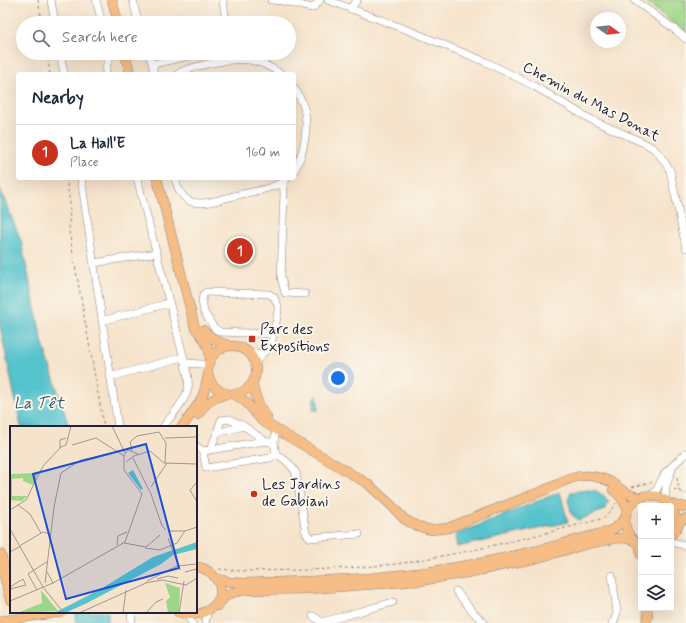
<!DOCTYPE html>
<html lang="en">
<head>
<meta charset="utf-8">
<style>
	:root { --surface:#fff; --page:#f6f6f7; --text:#1f2937; --muted:#747a83; --line:#e0e1e3; --accent:#c8321e }
	body { margin:0; font-family:Mynerve,sans-serif; background:var(--page); color:var(--text) }
	.controls { position:absolute; right:12px; bottom:12px; display:grid; overflow:hidden; border-radius:4px; box-shadow:0 4px 16px #0002 }
	.controls button { width:36px; height:36px; display:grid; place-items:center; padding:0; border:0; border-bottom:1px solid var(--line); background:var(--surface); color:var(--text); font:20px sans-serif }
	.compass { position:absolute; left:590px; top:12px; width:36px; height:36px; border-radius:50%; background:var(--surface); box-shadow:0 4px 16px #0002; rotate:105deg }
	.you { position:absolute; left:338px; top:378px; width:14px; height:14px; margin:-10px; border:3px solid #fff; border-radius:50%; background:#1a73e8; box-shadow:0 0 0 6px #1a73e833 }
	.badge { display:grid; place-items:center; width:26px; height:26px; border-radius:50%; background:var(--accent); color:#fff; font-size:13px; font-weight:700 }
	.pin { position:absolute; translate:-50% -50%; border:2px solid #fff; box-shadow:0 1px 4px #0006 }
	.list { margin:0; padding:0; list-style:none }
	h2 { display:flex; justify-content:space-between; align-items:center; height:52px; margin:0; padding:0 16px; font-size:17px }
	h2 small { font-size:13px; font-weight:400; color:var(--muted) }
	.list li { display:grid; grid-template-columns:26px 1fr auto; gap:12px; align-items:center; box-sizing:border-box; height:56px; padding:0 16px; border-top:1px solid var(--line) }
	.list b { display:block; font-size:15px; white-space:nowrap }
	.list p { margin:0; font-size:13px; white-space:nowrap; color:var(--muted) }
	.list em { font-size:13px; font-style:normal; color:var(--muted) }
	.icon { flex:none; width:22px; height:22px; fill:none; stroke:currentColor; stroke-width:2; stroke-linecap:round; stroke-linejoin:round }
	.map { position:relative; flex:none; width:686px; height:623px; overflow:hidden }
	.search { position:absolute; background:var(--surface); box-shadow:0 4px 16px #0002; left:16px; top:16px; width:280px; height:44px; display:flex; align-items:center; gap:10px; box-sizing:border-box; padding:0 14px; border-radius:22px; color:var(--muted); font-size:15px }
	.panel { position:absolute; background:var(--surface); box-shadow:0 4px 16px #0002; left:16px; top:72px; width:280px; height:108px; border-radius:4px }
	.map>svg:first-child { display:block }
</style>
</head>
<body>
<div class="map">
<svg width="686" height="623" viewBox="0 0 686 623">
	<rect width="100%" height="100%" fill="#fbf7ec"/>
	<filter id="ink" filterUnits="userSpaceOnUse"><feTurbulence type="fractalNoise" baseFrequency=".025" numOctaves="2"/><feDisplacementMap in="SourceGraphic" scale="8" xChannelSelector="R" yChannelSelector="G"/><feConvolveMatrix kernelMatrix="1 2 1 2 8 2 1 2 1" color-interpolation-filters="sRGB"/></filter>
	<filter id="wash" filterUnits="userSpaceOnUse"><feTurbulence type="fractalNoise" baseFrequency=".012" numOctaves="4" result="noise"/><feDisplacementMap in="SourceGraphic" scale="16" xChannelSelector="R" yChannelSelector="G"/><feGaussianBlur stdDeviation="0.9" result="paint"/><feColorMatrix in="noise" values="0 0 0 0 0 0 0 0 0 0 0 0 0 0 0 0 0 1.4 0 .05"/><feComposite in="paint" operator="in"/></filter>
	<g filter="url(#wash)">
		<rect width="100%" height="100%" fill="#f6e3cb"/>
		<!-- green -->
		<path fill="#9ed688" stroke="#607c62" d="M644 0H686V32L667 18Z"/>
		<!-- water -->
		<path fill="#55c2cc" stroke="#3c7284" d="M0 189 21 241 42 341 69 427H21L0 326Z
			M318 396V398L317 399 318 400V410H313L314 397Z
			M588 490 597 491 609 501 604 510 579 520 572 515 568 500 571 492Z
			M560 492 568 522 457 547 455 535Z
			M76 612H108V623H76Z"/>
	</g>
	<g filter="url(#ink)">
		<g fill="none" stroke-linecap="round" stroke-linejoin="round">
			<!-- minor casing -->
			<g stroke="#8c8283" stroke-width="8">
				<path id="minor" d="M51 0 55 23
					M96 0 102 23
					M133 0 138 23
					M223 0 226 23
					M271 0 283 1 312 8 315 6 320 0
					M328 0 410 31 486 62 534 86 590 119 644 143 653 148 659 154 670 170 686 248
					M634 0 673 28 686 39
					M350 9 357 0
					M60 53 64 74
					M147 53C152 60 154 66 153 74
					M153 64 202 53
					M106 74C105 66 108 59 113 53
					M178 74C186 68 197 67 207 64 237 58 254 55 281 74
					M294 88C298 94 302 101 304 108 309 127 304 154 294 171
					M81 178 118 427
					M137 178 185 363C186 371 190 380 188 388 187 399 170 418 163 427
					M175 178C177 187 180 196 189 201 204 207 223 198 238 195 248 193 258 191 268 188 275 186 282 183 287 178
					M283 182 284 194 281 277 285 293 305 294
					M94 263 156 253
					M102 321 169 303
					M263 353 270 348C272 338 279 315 278 306 277 303 275 300 274 297L269 294 206 292 203 295 202 301 204 312 214 328 220 332 273 334
					M251 354 263 353 255 363
					M185 363 201 364 207 367
					M110 377 183 357
					M217 433 244 426 265 441
					M274 443 265 441 203 451 206 468 270 458 276 454
					M196 446 203 451
					M210 450 217 433 221 420 229 419 244 426
					M276 454C285 459 291 464 296 473L306 533 310 538 359 534
					M276 454 274 443 276 429
					M651 496 657 489 665 473 686 453
					M666 501C664 488 667 482 672 470
					M671 542 680 544 686 546
					M612 575 617 612 614 622 612 623
					M456 591 473 612 484 623
					M131 612 132 623
					M313 616 322 622 337 618 393 602
					M189 618 192 623
					M205 623 207 615"/>
			</g>
			<!-- major casing -->
			<g stroke="#8c8283" stroke-width="10">
				<path id="major" d="M112 0 118 23
					M125 53 130 74
					M157 178 195 328C205 340 208 343 210 358
					M203 330C210 338 218 342 228 345
					M208 370a24 24 0 1 1 48 0a24 24 0 1 1-48 0Z
					M252 383C255 396 259 407 267 418
					M234 394 247 403 262 421 345 470 368 484 391 505 404 519 417 526 431 530 448 528C480 515 512 503 545 490 560 484 573 474 591 476 598 477 605 479 611 482 621 489 629 496 641 498
					M198 415C208 400 210 400 226 394
					M182 427 199 403 204 392 208 375
					M613 490C620 496 625 501 627 511
					M668 503 679 506 686 507
					M671 507C677 516 677 527 671 536
					M675 530 682 520 686 518
					M640 544 641 555
					M641 545C613 532 625 491 655 496 661 497 667 501 670 506
					M216 578 230 582 244 583 310 581 368 578 427 572 480 563 535 551 609 531 615 528 625 519
					M217 606 224 598 231 593 245 590 310 589 420 581 477 571 537 558 592 543 618 538 632 539
					M178 612C204 623 235 598 213 575 208 570 202 567 196 567
					M646 623 648 616 647 608"/>
			</g>
			<!-- highway casing -->
			<g stroke="#8c8283" stroke-width="12">
				<path id="highway" d="M0 555 11 599"/>
			</g>
			<!-- path -->
			<path stroke="#8c8283" stroke-width="1" stroke-dasharray="3 3" stroke-linecap="butt" d="M38 0 42 23
				M47 53 50 74
				M66 178 70 203 69 231 104 427
				M677 478 679 491
				M632 487 652 482
				M674 489 686 494
				M219 569 240 571 306 570 350 568 397 564 469 551 538 535 601 519C608 515 611 510 616 503"/>
			<!-- minor -->
			<use href="#minor" stroke="#fff" stroke-width="7"/>
			<!-- major -->
			<use href="#major" stroke="#f6be86" stroke-width="9"/>
			<!-- highway -->
			<use href="#highway" stroke="#f6be86" stroke-width="11"/>
			<!-- major-bridge casing -->
			<g stroke="#8c8283" stroke-width="10" stroke-linecap="butt">
				<path id="major-bridge" d="M0 621 62 612"/>
			</g>
			<!-- major-bridge -->
			<use href="#major-bridge" stroke="#f6be86" stroke-width="9"/>
		</g>
	</g>
	<!-- markers -->
	<g fill="#c8321e" stroke="#fbf7ec" stroke-width="1.5">
		<rect x="248" y="335" width="8" height="8" rx="2"/>
		<circle cx="254" cy="494" r="4"/>
	</g>
	<g text-anchor="middle" dominant-baseline="central" stroke-width="4" stroke-linejoin="round" paint-order="stroke">
		<!-- street labels -->
		<g font-size="15" fill="#22223b" stroke="#fbf7ec">
			<text transform="translate(591 102) rotate(28)">Chemin du Mas Donat</text>
		</g>
		<!-- poi labels -->
		<g font-size="15" fill="#22223b" stroke="#fbf7ec" text-anchor="start">
			<text x="260" y="330">Parc des<tspan x="260" dy="17">Expositions</tspan></text>
			<text x="262" y="485">Les Jardins<tspan x="262" dy="17">de Gabiani</tspan></text>
		</g>
		<!-- water labels -->
		<g font-size="16" font-style="italic" fill="#345a6e" stroke="#fbf7ec">
			<text x="39" y="403">La Têt</text>
		</g>
	</g>
	<!-- overview -->
	<g transform="translate(10 426)">
		<rect width="187" height="187" fill="#f6e3cb"/>
		<path d="M28 47 23 59 13 55V52L2 53V70H17L12 75 0 74V48ZM155 157 170 162 169 187H158L156 175 160 171ZM31 164 48 185 7 187 32 177Z" fill="#9ed688"/>
		<path d="M123 44 133 63 131 64 118 47ZM187 116V123L163 129 151 138 77 177 55 187H44L89 164 143 131Z" fill="#55c2cc"/>
		<path fill="none" stroke="#a19691" stroke-width="1" d="M102 0 115 27M155 12 187 11M62 19 86 12 114 30M50 22V14L56 12M122 25 120 16 127 10 149 6 156 17 155 37M123 32 141 68 152 100 156 104M116 36 124 30 140 25 154 37 187 38M187 56 180 64 187 76M141 61 157 37M8 79 20 88 31 107M0 84 16 74 33 40 51 21 56 19 61 0M0 103 33 161M158 105H175L187 101M158 112 170 144M114 117 136 121 150 109M11 119 33 106 40 108M107 119 108 110 117 106M135 122 150 124 167 117 175 105M0 126 11 120M37 146 43 157M175 146 187 143M147 153 158 150 168 152M137 155 167 140 187 138M35 157 44 81 51 47 71 34 102 27M135 157 152 154 176 159 187 152M0 161 13 153 16 159 0 163M33 161 54 187M27 164 18 148 38 135M0 175 43 157 115 116 132 68 114 44V29L118 24 128 28M69 187 136 157M113 187 116 164M136 187 146 176 153 173M169 187 174 155"/>
		<path fill="#1d4ed8" fill-opacity="0.15" stroke="#1d4ed8" stroke-width="2" d="M136 18 169 142 56 173 23 48Z"/>
		<rect width="187" height="187" fill="none" stroke="#22223b" stroke-width="2"/>
	</g>
</svg>
<div class="controls">
<button>+</button>
<button>−</button>
<button><svg class="icon" aria-label="layers" viewBox="0 0 24 24"><path d="M12 4l9 5-9 5-9-5zM3 14l9 5 9-5"/></svg></button>
</div>
<svg class="compass" viewBox="-18 -18 36 36"><path d="M0-13l5 13h-10z" fill="#e53935"/><path d="M0 13l5-13h-10z" fill="#747a83"/></svg>
<div class="you"></div>
<div class="pin badge" style="left:240px;top:251px">1</div>
<div class="search"><svg class="icon" aria-label="search" viewBox="0 0 24 24"><circle cx="10" cy="10" r="6"/><path d="M15 15l6 6"/></svg>Search here</div>
<section class="panel">
<h2>Nearby<small></small></h2>
<ul class="list">
<li><span class="badge">1</span><div><b>La Hall'E</b><p>Place</p></div><em>160 m</em></li>
</ul>
</section>
</div>
</body>
</html>
